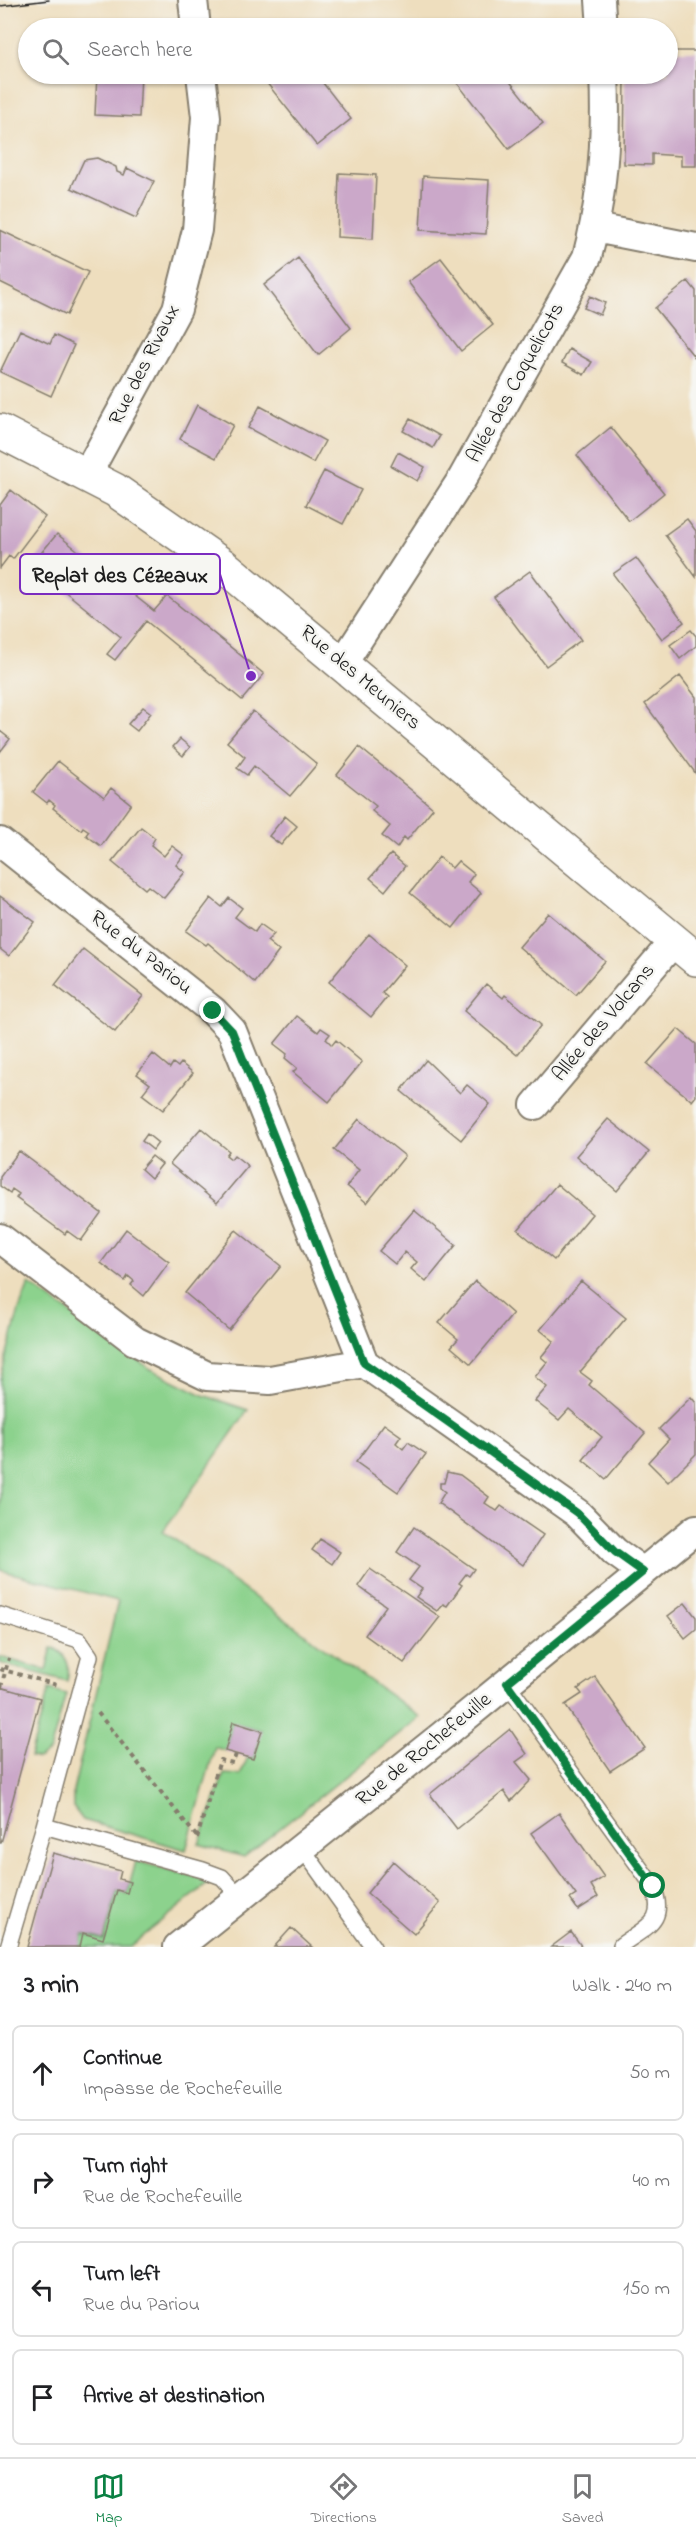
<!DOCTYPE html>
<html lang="en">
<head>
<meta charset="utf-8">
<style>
	:root { --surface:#fff; --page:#f6f6f6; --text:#202124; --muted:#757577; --line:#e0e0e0; --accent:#0b8043 }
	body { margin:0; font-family:"Indie Flower",sans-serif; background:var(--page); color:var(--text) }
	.stop { position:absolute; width:18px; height:18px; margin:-14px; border:4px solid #0b8043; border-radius:50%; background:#fff }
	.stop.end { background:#0b8043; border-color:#fff; box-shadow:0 2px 6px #0008 }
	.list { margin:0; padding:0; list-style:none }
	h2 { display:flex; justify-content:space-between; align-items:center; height:78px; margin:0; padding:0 24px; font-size:26px }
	h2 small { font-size:20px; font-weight:400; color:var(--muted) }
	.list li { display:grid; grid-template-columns:39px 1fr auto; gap:18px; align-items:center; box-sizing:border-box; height:96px; margin:0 12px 12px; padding:0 12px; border:2px solid var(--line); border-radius:9px }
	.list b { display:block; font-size:22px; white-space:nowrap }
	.list p { margin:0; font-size:20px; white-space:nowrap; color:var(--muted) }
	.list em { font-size:20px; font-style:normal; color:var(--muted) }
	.icon { flex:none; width:33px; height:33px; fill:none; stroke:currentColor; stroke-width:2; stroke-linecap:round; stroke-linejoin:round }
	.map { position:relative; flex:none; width:696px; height:1947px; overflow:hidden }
	.search { position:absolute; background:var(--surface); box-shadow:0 2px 4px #0004; left:18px; right:18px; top:18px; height:66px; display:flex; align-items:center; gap:15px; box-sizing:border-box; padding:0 21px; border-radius:33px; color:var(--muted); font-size:22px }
	.sheet { height:510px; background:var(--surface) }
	nav { display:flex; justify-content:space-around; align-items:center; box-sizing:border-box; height:84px; border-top:2px solid var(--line); background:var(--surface); font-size:16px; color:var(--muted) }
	nav a { display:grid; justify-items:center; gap:3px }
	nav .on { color:var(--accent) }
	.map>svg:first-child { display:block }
</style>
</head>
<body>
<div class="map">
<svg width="696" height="1947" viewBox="0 0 696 1947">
	<rect width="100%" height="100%" fill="#f6f6f2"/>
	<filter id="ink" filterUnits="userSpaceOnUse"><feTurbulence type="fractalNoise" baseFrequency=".0167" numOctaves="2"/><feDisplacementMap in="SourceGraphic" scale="12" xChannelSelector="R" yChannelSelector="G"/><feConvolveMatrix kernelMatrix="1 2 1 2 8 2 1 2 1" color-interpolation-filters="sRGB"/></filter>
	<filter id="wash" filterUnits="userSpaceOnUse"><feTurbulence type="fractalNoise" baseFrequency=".008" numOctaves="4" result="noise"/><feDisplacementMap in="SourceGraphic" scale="24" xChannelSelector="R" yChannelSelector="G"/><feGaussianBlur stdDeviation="1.35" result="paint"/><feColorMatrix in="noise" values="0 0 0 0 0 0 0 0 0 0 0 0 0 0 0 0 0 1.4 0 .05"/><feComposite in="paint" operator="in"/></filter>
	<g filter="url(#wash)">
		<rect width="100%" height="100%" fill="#eedebe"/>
		<!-- green -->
		<path fill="#8cd28d" stroke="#547754" stroke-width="1.5" d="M29 1284 151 1369 203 1395 248 1410 163 1531 420 1717 244 1857 199 1844 224 1774 240 1775 248 1757 254 1758 261 1730 233 1723 225 1751 215 1747 186 1850 83 1820 73 1807V1791L118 1601 0 1570V1380L19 1310Z
			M52 1647C67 1654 71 1666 67 1681L0 1663V1657L46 1670Z
			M49 1689 66 1694 50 1751 38 1759 30 1757Z
			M136 1861 211 1881 130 1947H79L83 1934 104 1940 117 1891 127 1894Z"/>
		<g id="blocks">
			<!-- building -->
			<path fill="#cba8c9" d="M668 51H696V166H681V156L652 154V165L624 164 625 74H668Z
				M97 74H141L139 117 95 115Z
				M266 74H316L351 119 317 146 262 77Z
				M461 74H504L543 123 509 149 454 79Z
				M97 158 116 167 117 172 124 175 127 168 154 181 136 218 71 188 84 160Z
				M339 173 376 175 373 239 337 237Z
				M423 176 489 180 486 234 420 230Z
				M0 230 88 272 67 315 0 282Z
				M298 258 351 328 318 355 264 285Z
				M441 258 493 325 461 351 408 282Z
				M688 281 696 291V359L655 308Z
				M590 296 605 303 600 315 584 308Z
				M20 330 50 344 54 335 74 345 51 396 0 372Z
				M569 349 592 362 584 375 562 363Z
				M197 405 233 425 216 458 180 439Z
				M260 406 325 441 313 463 248 428Z
				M410 419 440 436 433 448 403 431Z
				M611 427 664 493 629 521 577 455Z
				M398 452 425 467 417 481 391 466Z
				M324 471 361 490 343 524 306 505Z
				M11 490 45 517 13 559 9 556 0 568V505Z
				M687 519 696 531V577L665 535Z
				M57 534 154 611 167 596 264 674 242 700 146 621 115 660 107 654 121 637 47 577 52 571 36 559Z
				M636 558 684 622 662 639 613 574Z
				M530 571 581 640 546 666 494 597Z
				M691 630 696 636V646L680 659 670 645Z
				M680 676 696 697V774L645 704Z
				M143 707 151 713 137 731 128 724Z
				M253 711 317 764 290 796 254 766 247 775 237 768 245 757 227 742Z
				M0 731 10 739 0 752Z
				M180 739 190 747 183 756 173 747Z
				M359 747 433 808 407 840 404 837 397 848 382 836 390 826 372 811 376 806 337 775Z
				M58 761 104 797 111 788 131 804 101 846 86 835 89 831 83 827 81 830 53 808 55 805 49 800 47 803 33 792Z
				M285 816 297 826 281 845 269 836Z
				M141 827 155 838 151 845 164 856 172 846 184 855 176 865 185 872 164 898 148 886 145 889 112 862Z
				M391 854 405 866 385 891 370 878Z
				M439 857 452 868 458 861 474 874 468 882 481 893 453 928 410 893Z
				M0 896 35 922 9 956 0 949Z
				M211 898 222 907 229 898 242 908 235 917 255 932 260 924 274 934 267 941 279 951 255 983 208 943 206 945 186 931Z
				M548 913 605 961 576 995 519 947Z
				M369 934 405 965 382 993 387 997 371 1017 329 982Z
				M83 949 143 996 115 1032 55 985Z
				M486 984 503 998 505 995 541 1025 517 1055 464 1011Z
				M297 1016 318 1032 321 1028 330 1034 326 1039 332 1045 336 1040 362 1062 329 1102 293 1072 297 1068 285 1058 287 1054 274 1044Z
				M678 1029 696 1044V1096L692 1101 647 1064Z
				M153 1054 170 1068 173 1063 178 1067 181 1063 193 1073 163 1110 142 1094 150 1084 137 1074Z
				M426 1060 460 1093 467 1085 490 1104 461 1140 401 1091Z
				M359 1119 405 1156 367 1203 347 1186 359 1170 334 1150Z
				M608 1119 649 1152 617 1191 576 1156Z
				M201 1128 229 1151 226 1155 231 1159 234 1155 248 1166 217 1203 170 1164Z
				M147 1134 158 1143 153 1150 142 1141Z
				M19 1151 101 1213 81 1241 67 1231 65 1234 16 1198 19 1194 12 1189 10 1193 0 1186V1177Z
				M152 1156 162 1164 151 1178 141 1169Z
				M557 1184 592 1214 554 1260 518 1230Z
				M414 1210 456 1245 426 1282 411 1269 417 1262 405 1252 395 1264 379 1251Z
				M126 1229 169 1262 144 1296 131 1285 134 1281 128 1276 125 1281 101 1263Z
				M236 1230 281 1266 229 1330 185 1293Z
				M475 1281 513 1314 471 1364 451 1347 458 1339 439 1323Z
				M581 1281 626 1318 580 1372 592 1381 589 1385 645 1433 606 1479 583 1460 602 1437 569 1409 559 1420 535 1401 547 1387 535 1377 547 1362 541 1357 554 1341 540 1330Z
				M691 1397 696 1403V1454L668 1482 648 1462 669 1439 659 1429Z
				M384 1424 401 1436 396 1443 403 1449 408 1442 426 1454 398 1492 356 1462Z
				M447 1472 460 1475 489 1497 485 1503 497 1511 501 1506 543 1535 523 1565 438 1503 445 1492 440 1488V1483H444Z
				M414 1527 474 1569 469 1576 466 1574 459 1583 462 1585 447 1606 443 1604 437 1611 416 1597 422 1589 409 1580 419 1567 397 1552Z
				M320 1539 340 1552 332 1564 312 1550Z
				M370 1569 440 1617 404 1663 365 1635 386 1606 358 1586Z
				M685 1603 696 1617V1629L685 1638 668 1616Z
				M595 1677 645 1748 610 1771 565 1705 582 1694 578 1689Z
				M0 1687 40 1698 1 1843H0Z
				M233 1722 262 1731 253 1759 225 1751Z
				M510 1729 527 1754 516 1762 531 1780 511 1801 504 1791 457 1829 430 1794Z
				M559 1813 604 1877 591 1885 598 1897 578 1910 570 1899 576 1895 531 1833Z
				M53 1853 121 1871 119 1879 130 1882 127 1893 117 1890 103 1939 83 1933 80 1947H27Z
				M393 1861 440 1903 414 1934 367 1893Z
				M291 1928 312 1947H274Z
				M571 1932 582 1947H551Z"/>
		</g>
	</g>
	<g filter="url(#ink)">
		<use href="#blocks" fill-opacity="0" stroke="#857d6d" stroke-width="1.5"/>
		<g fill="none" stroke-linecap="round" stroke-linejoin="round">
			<!-- service casing -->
			<g stroke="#857d6d" stroke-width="18">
				<path id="service" d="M0 1615 79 1640 90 1656 44 1826 203 1870 222 1877 240 1897
					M507 1683 653 1886C667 1922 647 1926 621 1945
					M302 1848 373 1947
					M8 1947 44 1826"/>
			</g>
			<!-- minor casing -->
			<g stroke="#857d6d" stroke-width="32">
				<path id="minor" d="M193 0 196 28
					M600 0 602 28
					M595 228 696 248
					M87 474 177 309 197 230 206 117 201 74
					M343 663 462 479 587 257C603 197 607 136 604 74
					M0 842 213 1011 232 1031 364 1363 577 1513 615 1552 643 1572
					M535 1105 674 941
					M0 1238 135 1341 207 1376 270 1380 364 1363
					M178 1947 443 1735 696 1529"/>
			</g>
			<!-- secondary casing -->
			<g stroke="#857d6d" stroke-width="36">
				<path id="secondary" d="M0 431 115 490 224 566 696 959"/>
			</g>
			<!-- path -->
			<path stroke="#857d6d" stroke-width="4" stroke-dasharray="4.5 4.5" stroke-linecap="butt" d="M0 1669 57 1685
				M1 1687 9 1658
				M98 1713 197 1837
				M197 1838 220 1760 233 1763 236 1754"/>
			<!-- service -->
			<use href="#service" stroke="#fff" stroke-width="15"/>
			<!-- minor -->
			<use href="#minor" stroke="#fff" stroke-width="28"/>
			<!-- secondary -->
			<use href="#secondary" stroke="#fff" stroke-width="33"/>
			<!-- tram -->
			<path stroke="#1c1c1c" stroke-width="1.5" d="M0 6 49 0"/>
		</g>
	</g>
	<g fill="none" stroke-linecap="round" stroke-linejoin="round" filter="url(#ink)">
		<!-- route -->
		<path stroke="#0b8043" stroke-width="8" d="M213 1011 232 1031 364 1363 577 1513 615 1552 643 1572 507 1683 653 1886"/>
	</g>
	<g text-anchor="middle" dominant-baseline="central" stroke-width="5" stroke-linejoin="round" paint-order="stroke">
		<!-- street labels -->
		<g font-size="21" fill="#1c1c1c" stroke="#f6f6f2">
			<text transform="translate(145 365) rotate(-63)">Rue des Rivaux</text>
			<text transform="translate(516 383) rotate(-61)">Allée des Coquelicots</text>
			<text transform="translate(360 678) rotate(40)">Rue des Meuniers</text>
			<text transform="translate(141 953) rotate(38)">Rue du Pariou</text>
			<text transform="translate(604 1023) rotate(-50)">Allée des Volcans</text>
			<text transform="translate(424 1750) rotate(-39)">Rue de Rochefeuille</text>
		</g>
	</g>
	<!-- callouts -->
	<path fill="none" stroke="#7b2cbf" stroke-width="2" d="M251 676L220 574"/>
	<circle fill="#7b2cbf" stroke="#f6f6f2" stroke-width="2" cx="251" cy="676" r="6"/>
	<rect fill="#f6f6f2" stroke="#7b2cbf" stroke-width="2" x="20" y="554" width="200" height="40" rx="6"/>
	<g font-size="22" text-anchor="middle" font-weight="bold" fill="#1c1c1c">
		<text x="120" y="582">Replat des Cézeaux</text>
	</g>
</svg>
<div class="stop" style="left:653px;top:1886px"></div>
<div class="stop end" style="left:213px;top:1011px"></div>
<div class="search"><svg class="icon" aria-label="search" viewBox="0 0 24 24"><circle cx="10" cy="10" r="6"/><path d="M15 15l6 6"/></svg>Search here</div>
</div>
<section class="sheet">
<h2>3 min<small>Walk · 240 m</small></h2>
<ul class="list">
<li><svg class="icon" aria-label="ahead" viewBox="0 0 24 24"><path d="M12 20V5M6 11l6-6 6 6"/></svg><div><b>Continue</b><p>Impasse de Rochefeuille</p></div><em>50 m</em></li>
<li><svg class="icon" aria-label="right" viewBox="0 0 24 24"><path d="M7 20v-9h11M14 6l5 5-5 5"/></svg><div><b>Turn right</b><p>Rue de Rochefeuille</p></div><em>40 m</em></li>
<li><svg class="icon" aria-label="left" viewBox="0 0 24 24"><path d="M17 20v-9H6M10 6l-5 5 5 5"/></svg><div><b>Turn left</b><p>Rue du Pariou</p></div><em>150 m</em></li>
<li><svg class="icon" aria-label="arrive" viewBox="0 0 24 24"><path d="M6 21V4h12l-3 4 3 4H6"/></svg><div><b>Arrive at destination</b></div></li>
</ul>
</section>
<nav>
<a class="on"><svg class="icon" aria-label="map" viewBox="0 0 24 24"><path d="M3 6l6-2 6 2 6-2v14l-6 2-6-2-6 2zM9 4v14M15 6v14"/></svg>Map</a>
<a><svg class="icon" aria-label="directions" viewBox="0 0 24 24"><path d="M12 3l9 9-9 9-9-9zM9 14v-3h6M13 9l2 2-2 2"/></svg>Directions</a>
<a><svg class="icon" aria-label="saved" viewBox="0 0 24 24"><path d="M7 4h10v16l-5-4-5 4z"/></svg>Saved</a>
</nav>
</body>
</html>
